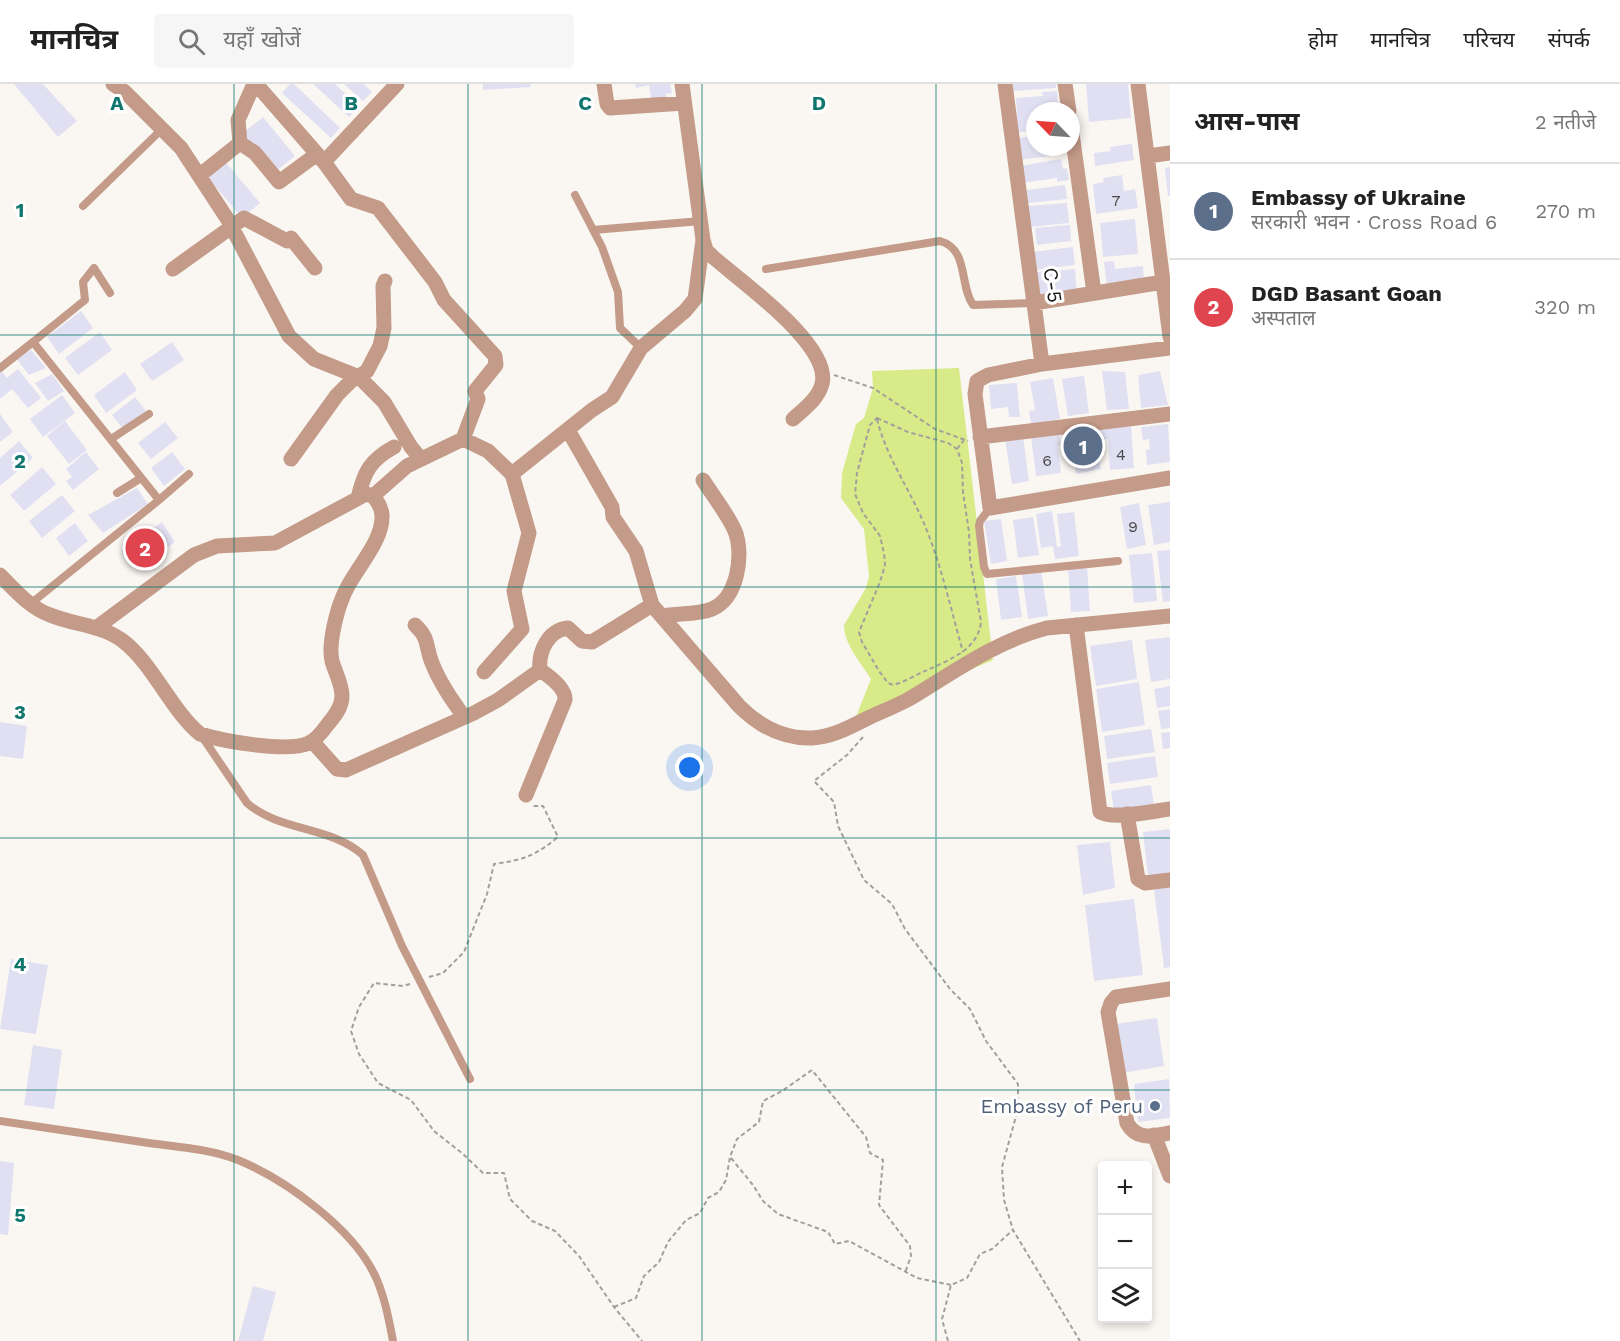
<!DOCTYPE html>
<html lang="hi">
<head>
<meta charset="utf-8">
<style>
	:root { --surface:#fff; --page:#f6f6f6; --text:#222; --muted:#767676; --line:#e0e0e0; --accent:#965b1b }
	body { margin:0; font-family:"Work Sans","Noto Sans Devanagari",sans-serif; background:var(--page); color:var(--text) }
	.controls { position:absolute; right:18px; bottom:18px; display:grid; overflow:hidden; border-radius:6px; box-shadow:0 3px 9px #0003 }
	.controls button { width:54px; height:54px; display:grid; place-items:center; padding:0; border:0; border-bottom:2px solid var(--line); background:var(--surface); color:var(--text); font:30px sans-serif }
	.compass { position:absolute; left:1026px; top:18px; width:54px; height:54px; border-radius:50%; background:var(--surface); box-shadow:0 3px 9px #0003; rotate:295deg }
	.you { position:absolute; left:690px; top:684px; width:21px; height:21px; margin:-15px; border:4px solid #fff; border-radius:50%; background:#1a73e8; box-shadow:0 0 0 9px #1a73e833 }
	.badge { display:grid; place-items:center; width:39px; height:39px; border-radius:50%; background:var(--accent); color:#fff; font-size:20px; font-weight:700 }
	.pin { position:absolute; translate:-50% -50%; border:3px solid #fff; box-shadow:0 2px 6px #0006 }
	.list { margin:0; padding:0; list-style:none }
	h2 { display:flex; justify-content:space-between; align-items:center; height:78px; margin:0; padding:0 24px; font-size:26px }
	h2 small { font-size:20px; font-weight:400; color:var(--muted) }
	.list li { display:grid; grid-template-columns:39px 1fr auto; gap:18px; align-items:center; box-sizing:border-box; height:96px; padding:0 24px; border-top:2px solid var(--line) }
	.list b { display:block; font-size:22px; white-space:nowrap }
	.list p { margin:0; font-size:20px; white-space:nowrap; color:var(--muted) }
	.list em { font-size:20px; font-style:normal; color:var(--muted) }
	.icon { flex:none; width:33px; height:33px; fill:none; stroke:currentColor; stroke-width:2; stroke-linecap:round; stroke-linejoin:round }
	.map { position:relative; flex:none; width:1170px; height:1257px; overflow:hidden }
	header { display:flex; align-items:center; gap:36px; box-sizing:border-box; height:84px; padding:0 30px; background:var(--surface); border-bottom:2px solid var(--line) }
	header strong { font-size:28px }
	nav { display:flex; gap:33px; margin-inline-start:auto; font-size:21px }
	.search { width:420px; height:54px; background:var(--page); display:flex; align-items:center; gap:15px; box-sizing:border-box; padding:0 21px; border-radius:6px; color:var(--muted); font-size:22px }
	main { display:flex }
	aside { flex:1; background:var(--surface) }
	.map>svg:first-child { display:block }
</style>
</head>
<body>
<header>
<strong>मानचित्र</strong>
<div class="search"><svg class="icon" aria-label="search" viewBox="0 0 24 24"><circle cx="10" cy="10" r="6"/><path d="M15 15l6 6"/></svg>यहाँ खोजें</div>
<nav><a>होम</a><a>मानचित्र</a><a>परिचय</a><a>संपर्क</a></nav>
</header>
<main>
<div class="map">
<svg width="1170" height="1257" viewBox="0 0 1170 1257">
	<rect width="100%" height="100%" fill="#faf7f3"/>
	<!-- green -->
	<path fill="#d9ea88" d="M959 284 993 576 855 635 871 595C861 579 844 560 844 541L866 504 869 492 864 445 841 414 842 389 856 340 864 334 873 304 872 287Z"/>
	<!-- building -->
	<path fill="#e0e0f2" d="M14 0H43L77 37 58 53Z
		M290 0H294L340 44 331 54 282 9Z
		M313 0H335L359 22 349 33Z
		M344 0H364L372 8 363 17Z
		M483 0H530L531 3 483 6Z
		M635 0H670L672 9 666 10 667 16 652 19 649 1 636 4Z
		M1012 0H1056V4L1012 7Z
		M1086 0H1128L1131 34 1089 38Z
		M1057 7 1058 27H1035V47L1018 48 1016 14 1043 12 1042 8Z
		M263 33 295 72 275 88 243 49Z
		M1035 52V63H1064L1065 70 1019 76 1017 54Z
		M1132 60 1134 76 1095 82 1094 69 1111 67 1110 63Z
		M223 75 260 119 242 134 205 90Z
		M1061 75 1063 85 1067 84 1069 96 1057 98V94L1022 99 1020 82Z
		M1170 83V112H1168L1165 84Z
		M1122 91 1124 107 1135 105 1138 124 1096 130 1093 100 1104 98 1103 94Z
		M1065 101 1067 115 1028 119 1027 106Z
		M1067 119 1069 139 1029 143 1027 122Z
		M1135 135 1138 170 1103 173 1100 139Z
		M1070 141 1071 157 1037 161 1035 144Z
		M1073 163 1075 181 1034 186 1032 168Z
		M1114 177 1115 185 1143 182 1144 199 1107 203 1104 178Z
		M1075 185 1077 210 1036 212 1035 188Z
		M81 227 93 244 59 270 47 253Z
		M100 248 112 266 78 291 65 274Z
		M172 258 184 276 152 297 140 280Z
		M31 266 46 284 29 291 16 274Z
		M0 285 7 294 18 285 41 314 28 324 12 305 0 315Z
		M1102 287 1125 288 1129 325 1107 326Z
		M1160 287 1168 321 1141 324 1138 291Z
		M125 288 137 306 106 329 94 311Z
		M52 290 64 307 48 317 35 299Z
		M1084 292 1089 329 1068 332 1062 295Z
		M1053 294 1060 335 1031 340 1029 327 1035 326 1030 298Z
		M1017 299 1020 333H1009L1008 323 991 325 989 301Z
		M62 311 75 329 43 353 30 335Z
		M135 313 146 327 123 345 112 331Z
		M0 330 13 348 0 358Z
		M65 337 87 366 69 380 47 352Z
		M165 338 178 354 151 375 138 359Z
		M1131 339 1134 384 1110 386 1108 355 1099 356 1097 342Z
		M1168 340 1170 378 1147 381 1146 366 1150 365 1149 355 1143 356 1141 343Z
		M1093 346 1101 385 1076 390 1069 351Z
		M1059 349 1061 361 1058 362 1061 389 1036 392 1031 352Z
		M1023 352 1029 397 1012 400 1005 355Z
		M19 357 33 374 0 402V374Z
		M86 368 99 385 73 406 66 397 72 393 66 385Z
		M172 368 185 385 164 402 151 384Z
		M42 383 56 400 24 427 10 411Z
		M137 404 148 420 103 449 88 431Z
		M62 411 75 427 42 454 29 437Z
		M1170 418V458L1154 461 1148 421Z
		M1139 419 1146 461 1127 465 1120 423Z
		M1052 427 1057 463 1061 462 1057 430 1074 428 1079 472 1055 475 1053 462 1041 464 1036 430Z
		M1033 433 1039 471 1018 474 1013 436Z
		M1001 435 1007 477 991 480 984 437Z
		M162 438 175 458 141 481 135 473 129 478 121 467Z
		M75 439 88 457 69 472 56 454Z
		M1170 466V517L1163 518 1157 467Z
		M1152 469 1157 517 1134 519 1129 471Z
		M1087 482 1090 527 1071 528 1068 484Z
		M1041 486 1048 532 1028 535 1022 489Z
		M1016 492 1022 533 1001 536 996 495Z
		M1170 553V595L1151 598 1145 556Z
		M1132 556 1137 595 1096 602 1090 562Z
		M1139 598 1145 641 1102 648 1096 605Z
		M1170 602V622L1157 624 1154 605Z
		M1170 625V644L1161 645 1158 627Z
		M0 638 27 642 23 675 0 672Z
		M1151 645 1155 668 1107 675 1104 652Z
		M1170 648V664L1163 665 1161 649Z
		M1155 672 1158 693 1110 700 1107 679Z
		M1151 701 1154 721 1114 727 1111 707Z
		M1170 745V790L1148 793 1143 748Z
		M1110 758 1115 804 1083 811 1077 761Z
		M1170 803V883L1164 884 1154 805Z
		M1134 815 1143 891 1094 897 1085 821Z
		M11 875 48 881 36 950 0 945Z
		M1157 934 1164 982 1122 989 1116 940Z
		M33 961 62 966 54 1025 24 1021Z
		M1169 995 1170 1034 1138 1038 1134 1000Z
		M0 1077 14 1079 8 1151 0 1150Z
		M253 1202 276 1208 263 1257H238Z"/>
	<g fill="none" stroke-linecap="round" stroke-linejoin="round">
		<!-- path -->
		<path stroke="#a2a09d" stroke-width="2" stroke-dasharray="4.5 3" stroke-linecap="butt" d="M834 291 873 304 935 345 968 357
			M877 334 908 348 948 359 957 365 962 379 963 408 969 448 970 475 981 538C978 567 946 577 923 588 914 592 904 598 893 601L888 599 879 587 862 558 859 548 880 498 885 481 884 469 880 452 863 429 855 410 857 389 870 341Z
			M877 335C886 372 907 401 922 435 940 475 951 526 963 568
			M957 365 964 356
			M863 653 847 671 814 697 834 718 838 742 864 796 892 820 905 845 950 905 970 925 986 957 1018 1000V1025L1002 1083 1004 1116 1013 1146 1080 1257
			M429 893 443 889 464 868 487 810 494 780C523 776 535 772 558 753L543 722H533
			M410 900 403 902 374 899 359 923 351 947 359 970 378 999 411 1016 434 1047 463 1070 483 1089H504L510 1115 532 1137 555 1147 579 1172 614 1223 642 1257
			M731 1074 753 1101 763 1117 778 1130 828 1148 835 1160 849 1157 917 1194 951 1201
			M614 1223 636 1214 644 1192 659 1178 668 1158 686 1136 700 1129 708 1114 719 1108 726 1096 730 1073 737 1055 759 1038 763 1017 782 1007 812 986 866 1053 870 1069 883 1076 879 1121 910 1162 911 1172 905 1189
			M948 1257 942 1235 951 1201 967 1194 980 1170 992 1165 1013 1146"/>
		<!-- service -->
		<path stroke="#c49a88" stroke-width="8" d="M575 111 602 163 618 208 620 244 641 264
			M83 122 162 45
			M593 146 701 137
			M766 185 940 157C969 165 959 201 973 221L1034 219
			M33 258 85 216 83 198 94 184 110 209
			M0 284 33 258 159 416 29 521
			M111 355 149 330
			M117 409 141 394
			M159 416 189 390
			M990 424 980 437 979 442 984 483 987 490 1118 477
			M201 651 247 719C280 748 331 742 363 771L402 862 470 995
			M0 1037C50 1044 99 1052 149 1059 178 1063 210 1065 238 1076 286 1096 356 1146 377 1196 385 1215 389 1236 393 1257"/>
		<!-- minor -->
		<path stroke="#c49a88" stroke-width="15" d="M113 0 125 8 181 64 228 136 289 252 314 275 359 293 384 318 411 363 421 375
			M256 0 324 78 397 0
			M604 0 607 20 610 24 684 19
			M682 0 703 156 706 166 713 173C740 197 832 261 822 300 818 315 804 325 793 335
			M1005 0 1042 280
			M1065 0 1069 27
			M1138 0 1170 253
			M1071 42 1094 209
			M240 59 255 69 279 98 317 70
			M1148 72 1170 69
			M324 78 351 115 378 124 435 198 444 216 495 272 496 281 475 307 478 315 463 355
			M200 91 240 59 238 36 254 0
			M173 185 244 134 287 157 291 154 315 184
			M1034 219 1163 198
			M1170 264 1042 280 988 291 977 297 975 310 990 424 1170 394
			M568 346 612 423 613 433 636 467 652 521 739 622C759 642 782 655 812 654 832 653 850 643 868 634 881 628 896 622 909 615 954 588 996 557 1047 544L1170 532
			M980 353 1170 330
			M291 375 337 311 351 297 367 287 380 262 384 244 383 202 385 197
			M512 390 592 326 612 313 641 264 685 227 695 215 703 156
			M373 412 407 382 463 355 488 367 512 390 529 449 514 507 522 545 484 588
			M358 414C364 388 370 376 394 363
			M0 491C15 506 29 523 50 531 74 541 102 541 123 557 153 580 171 626 200 650 223 657 287 669 309 659 317 655 323 647 328 640 335 632 342 623 342 612 342 600 335 588 332 577 328 559 337 526 344 510 354 486 383 458 382 432 382 424 378 418 373 412L366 410 275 459 217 462 194 471 96 544
			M662 532C678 529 697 531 712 525 738 514 744 470 735 447 727 429 713 412 703 396
			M415 541C430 555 425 562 432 579 440 599 452 616 464 633
			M1076 541 1100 728C1114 736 1153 727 1170 725
			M540 586C538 568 548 546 568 544L582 557 592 558 652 521
			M312 657 337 685 346 686 474 629 498 616 540 586C549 592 566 604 565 616L526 711
			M1127 730 1138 795 1145 799 1170 796
			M1170 905 1116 913 1111 919 1108 928 1127 1039C1137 1057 1153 1052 1170 1049
			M1154 1051 1170 1092"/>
	</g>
	<!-- grid -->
	<path fill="none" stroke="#0f766e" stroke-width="1.5" stroke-opacity="0.55" d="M234 0V1257M468 0V1257M702 0V1257M936 0V1257M0 251H1170M0 503H1170M0 754H1170M0 1006H1170"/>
	<!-- markers -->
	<circle fill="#5c6f8a" stroke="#fff" stroke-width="2" cx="1155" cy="1022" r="6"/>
	<g text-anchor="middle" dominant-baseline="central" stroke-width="6" stroke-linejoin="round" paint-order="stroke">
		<!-- number labels -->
		<g font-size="16" fill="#4b4a4d">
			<text x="1116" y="116">7</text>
			<text x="1121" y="370">4</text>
			<text x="1047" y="376">6</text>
			<text x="1133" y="442">9</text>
		</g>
		<!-- street labels -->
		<g font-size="20" fill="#191816" stroke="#fff">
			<text transform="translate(1053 201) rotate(82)">C-5</text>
		</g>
		<!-- service labels -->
		<g font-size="20" fill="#4e5e75" stroke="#fff" text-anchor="end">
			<text x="1143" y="1022">Embassy of Peru</text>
		</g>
	</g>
	<g font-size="20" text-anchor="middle" font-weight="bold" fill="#0f766e" stroke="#fff" stroke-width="6" stroke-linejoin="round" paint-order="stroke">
		<text x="117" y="26">A</text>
		<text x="351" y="26">B</text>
		<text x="585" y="26">C</text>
		<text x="819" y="26">D</text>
		<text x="20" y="133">1</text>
		<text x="20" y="384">2</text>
		<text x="20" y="635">3</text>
		<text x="20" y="887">4</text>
		<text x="20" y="1138">5</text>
	</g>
</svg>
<div class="controls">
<button>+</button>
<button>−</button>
<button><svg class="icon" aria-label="layers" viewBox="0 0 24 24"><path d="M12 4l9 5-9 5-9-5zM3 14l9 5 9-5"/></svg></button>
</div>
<svg class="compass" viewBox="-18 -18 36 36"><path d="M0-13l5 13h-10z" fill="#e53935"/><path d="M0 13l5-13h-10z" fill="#767676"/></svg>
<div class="you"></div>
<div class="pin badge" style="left:1083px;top:362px;background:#5c6f8a">1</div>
<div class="pin badge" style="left:145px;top:464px;background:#e0444e">2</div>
</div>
<aside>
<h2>आस-पास<small>2 नतीजे</small></h2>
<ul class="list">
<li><span class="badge" style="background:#5c6f8a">1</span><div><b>Embassy of Ukraine</b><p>सरकारी भवन · Cross Road 6</p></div><em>270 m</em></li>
<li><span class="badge" style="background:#e0444e">2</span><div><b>DGD Basant Goan</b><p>अस्पताल</p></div><em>320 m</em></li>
</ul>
</aside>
</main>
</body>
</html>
